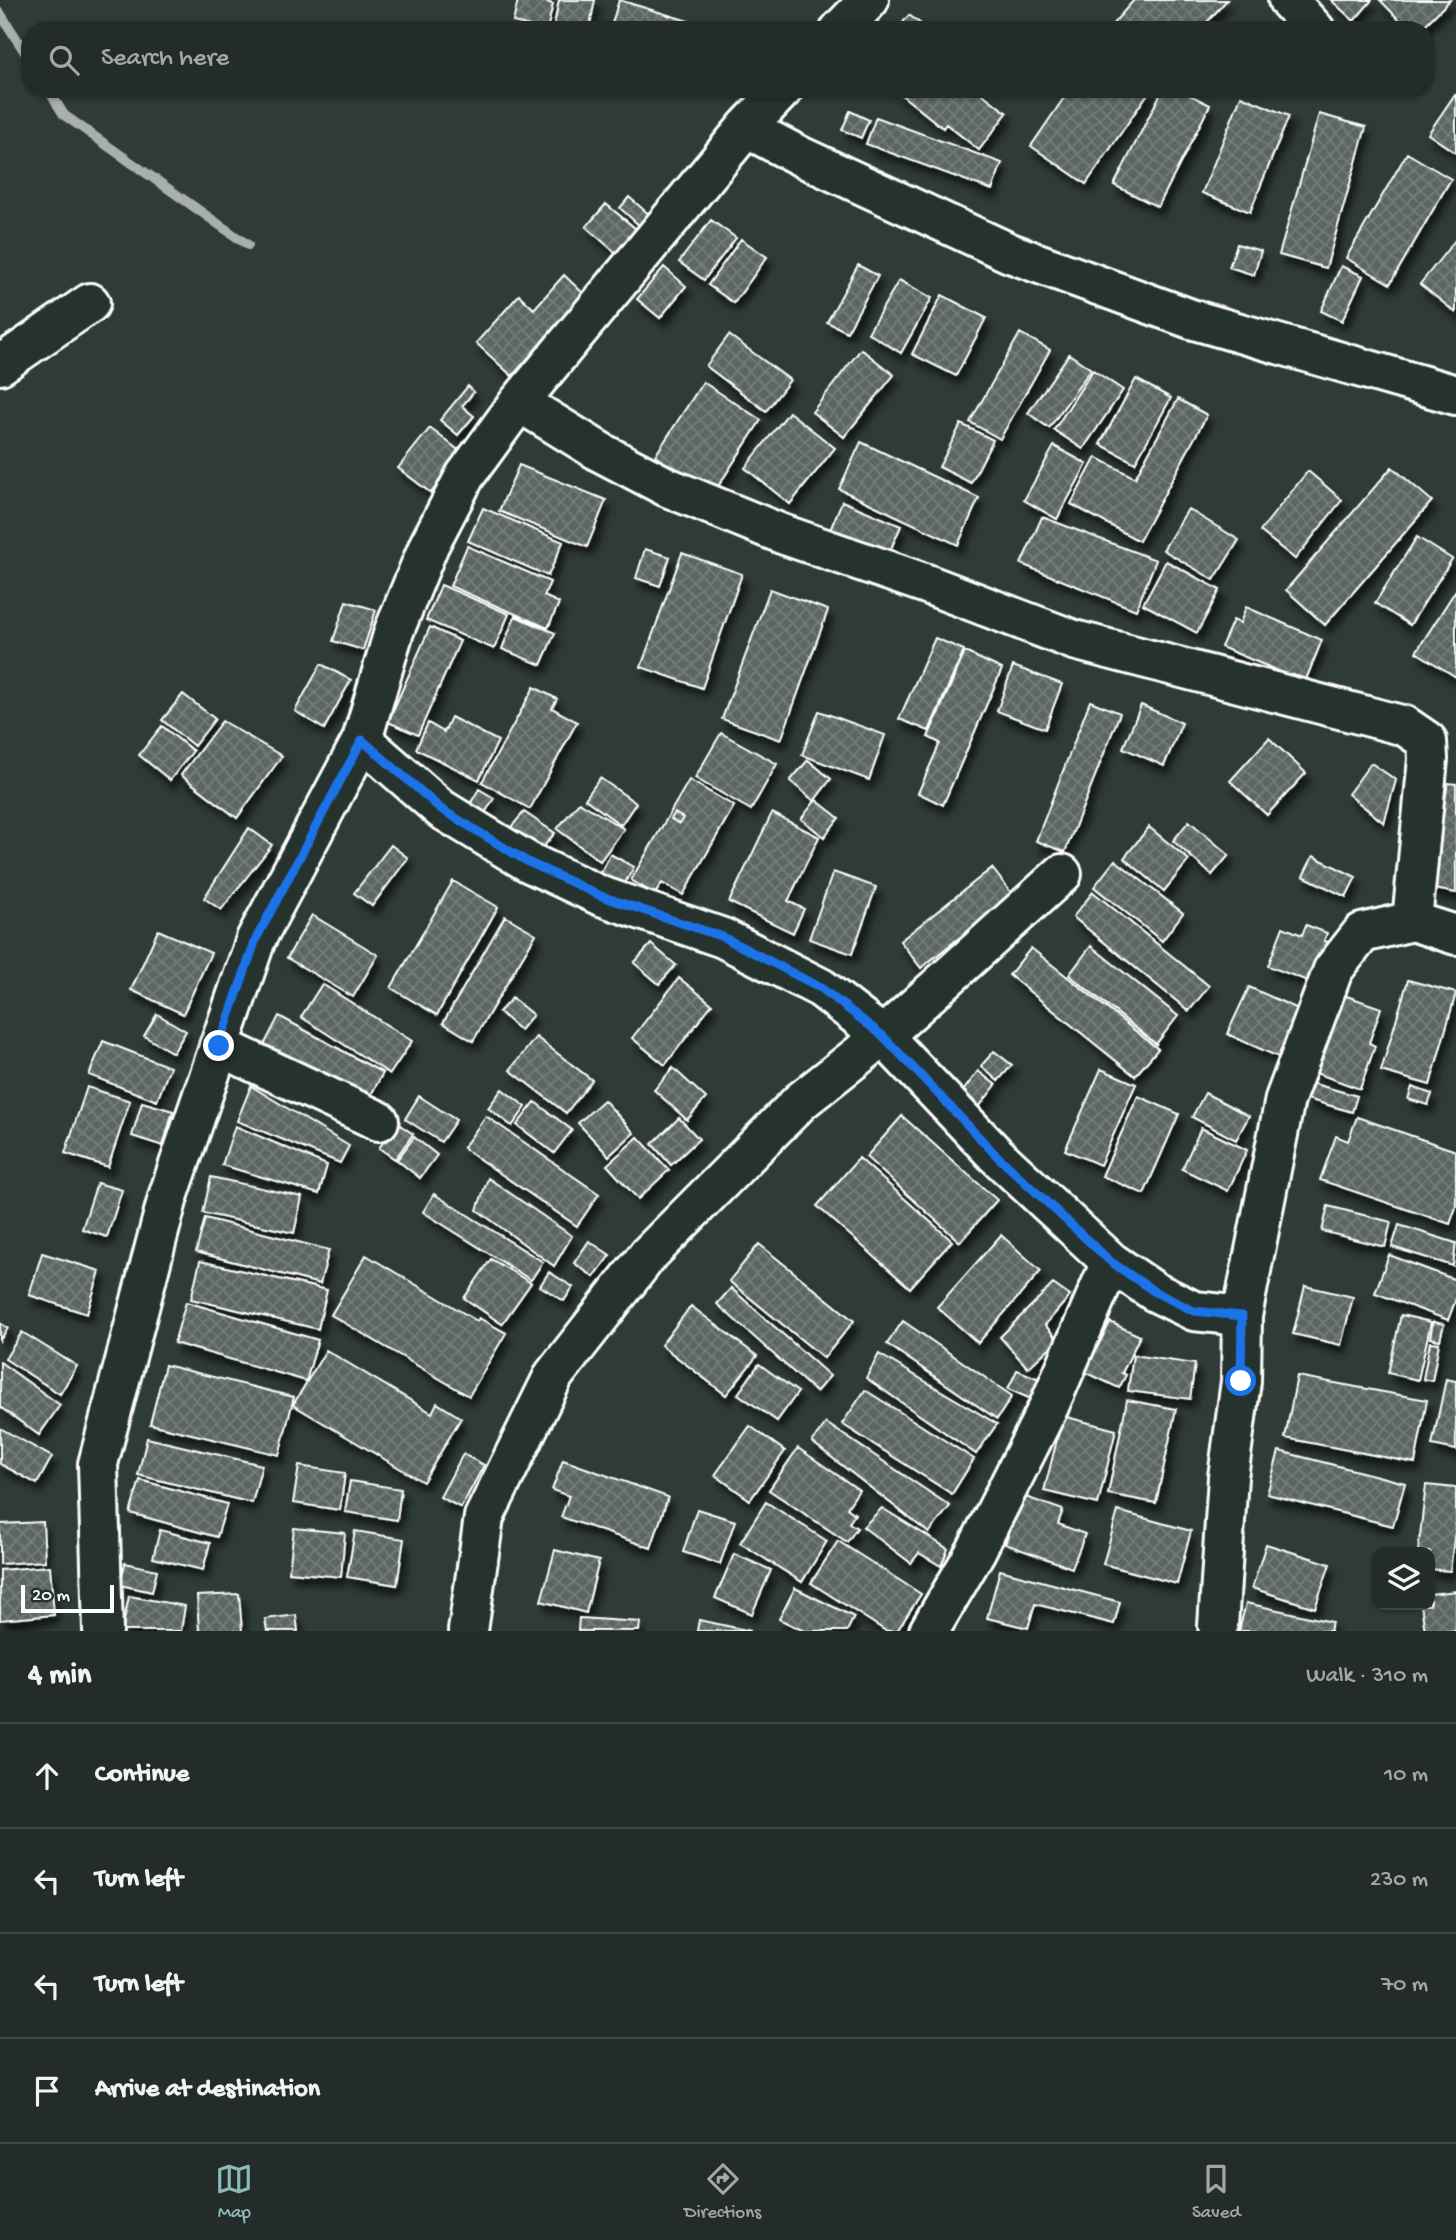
<!DOCTYPE html>
<html lang="en">
<head>
<meta charset="utf-8">
<style>
	:root { --surface:#232c28; --page:#2b3430; --text:#f1f3f6; --muted:#a3a7a8; --line:#404845; --accent:#8bbbb9 }
	body { margin:0; font-family:"Gochi Hand",sans-serif; background:var(--page); color:var(--text) }
	.controls { position:absolute; right:21px; bottom:21px; display:grid; overflow:hidden; border-radius:14px; box-shadow:0 2px 5px #0004 }
	.controls button { width:63px; height:63px; display:grid; place-items:center; padding:0; border:0; border-bottom:2px solid var(--line); background:var(--surface); color:var(--text); font:35px sans-serif }
	.scale { position:absolute; left:21px; bottom:18px; width:93px; box-sizing:border-box; padding-left:7px; border:4px solid #fff; border-top:0; font-size:19px; line-height:24px; white-space:nowrap; color:#fff; -webkit-text-stroke:5px #26332d; paint-order:stroke }
	.stop { position:absolute; width:21px; height:21px; margin:-16px; border:5px solid #1a73e8; border-radius:50%; background:#fff }
	.stop.end { background:#1a73e8; border-color:#fff; box-shadow:0 2px 7px #0008 }
	.list { margin:0; padding:0; list-style:none }
	h2 { display:flex; justify-content:space-between; align-items:center; height:91px; margin:0; padding:0 28px; font-size:30px }
	h2 small { font-size:23px; font-weight:400; color:var(--muted) }
	.list li { display:grid; grid-template-columns:46px 1fr auto; gap:21px; align-items:center; box-sizing:border-box; height:105px; padding:0 28px; border-top:2px solid var(--line) }
	.list b { display:block; font-size:26px; white-space:nowrap }
	.list em { font-size:23px; font-style:normal; color:var(--muted) }
	.icon { flex:none; width:38px; height:38px; fill:none; stroke:currentColor; stroke-width:2; stroke-linecap:round; stroke-linejoin:round }
	.map { position:relative; flex:none; width:1456px; height:1631px; overflow:hidden }
	.search { position:absolute; background:var(--surface); box-shadow:0 2px 5px #0004; left:21px; right:21px; top:21px; height:77px; display:flex; align-items:center; gap:18px; box-sizing:border-box; padding:0 24px; border-radius:28px; color:var(--muted); font-size:26px }
	.sheet { height:511px; background:var(--surface) }
	nav { display:flex; justify-content:space-around; align-items:center; box-sizing:border-box; height:98px; border-top:2px solid var(--line); background:var(--surface); font-size:19px; color:var(--muted) }
	nav a { display:grid; justify-items:center; gap:4px }
	nav .on { color:var(--accent) }
	.map>svg:first-child { display:block }
</style>
</head>
<body>
<div class="map">
<svg width="1456" height="1631" viewBox="0 0 1456 1631">
	<defs>
		<pattern id="building-cross-hatch" width="8" height="8" patternUnits="userSpaceOnUse" patternTransform="scale(1.75)"><rect width="8" height="8" fill="#5b6661"/><path d="M0 0l8 8M0 8l8-8" fill="none" stroke="#747d79"/></pattern>
		<filter id="shadow"><feDropShadow dx="4.5" dy="8" stdDeviation="3.5" flood-color="#0009"/></filter>
	</defs>
	<rect width="100%" height="100%" fill="#2f3b35"/>
	<filter id="ink" filterUnits="userSpaceOnUse"><feTurbulence type="fractalNoise" baseFrequency=".0143" numOctaves="2"/><feDisplacementMap in="SourceGraphic" scale="14" xChannelSelector="R" yChannelSelector="G"/><feConvolveMatrix kernelMatrix="1 2 1 2 8 2 1 2 1" color-interpolation-filters="sRGB"/></filter>
	<g filter="url(#ink)">
		<g fill="none" stroke-linecap="round" stroke-linejoin="round">
			<!-- stream -->
			<path stroke="#a9afac" stroke-width="10" d="M0 13 30 60
				M48 89 64 115 248 245"/>
		</g>
		<!-- building -->
		<path fill="url(#building-cross-hatch)" stroke="#fff" stroke-width="2" fill-rule="evenodd" filter="url(#shadow)" d="M518 0H539L553 4 547 30 513 22Z
			M559 0H595L589 30H553Z
			M619 0 718 30H610Z
			M1134 0H1227L1200 30H1112L1109 28Z
			M1331 0H1372L1354 21Z
			M1380 0H1450L1420 30H1409Z
			M909 15 929 30H897Z
			M894 89H976L1007 113 979 150 946 124 943 128Z
			M1070 89H1151L1086 184 1031 146Z
			M1163 89H1178L1210 105 1158 207 1114 185Z
			M1455 94 1456 95V153L1428 134Z
			M1241 96 1289 116 1250 212 1202 193Z
			M850 111 869 120 861 138 842 130Z
			M1319 114 1366 127 1326 268 1279 255Z
			M876 117 1002 163 992 190 866 144Z
			M1407 153 1451 179 1390 284 1346 258Z
			M629 197 651 216 641 227 620 208Z
			M606 204 636 229 616 253 586 227Z
			M711 220 736 238 704 280 679 262Z
			M741 239 767 257 734 303 708 285Z
			M1456 239V313L1420 284Z
			M1237 244 1261 251 1254 275 1229 267Z
			M858 265 878 276 847 332 827 322Z
			M1341 266 1363 276 1342 321 1321 311Z
			M664 267 686 286 660 318 637 299Z
			M564 275 585 295 512 376 476 343 519 295 534 309Z
			M899 280 932 298 901 353 868 333Z
			M942 295 986 318 956 376 912 354Z
			M1020 333 1050 350 1000 439 970 422Z
			M729 335 790 380 766 411 706 366Z
			M861 349 894 375 844 437 812 412Z
			M1069 354 1091 369 1049 428 1028 413Z
			M1093 370 1123 390 1083 449 1054 430Z
			M1136 379 1171 398 1135 463 1100 444Z
			M703 382 761 420 713 494 655 456Z
			M468 386 474 392 462 406 474 416 458 435 440 420Z
			M1178 399 1207 415 1139 541 1071 504 1096 457 1135 478Z
			M789 412 835 448 790 504 745 468Z
			M961 424 993 440 971 483 939 467Z
			M430 428 462 453 431 493 398 468Z
			M861 442 979 498 958 545 839 489Z
			M1054 446 1087 464 1057 519 1024 500Z
			M519 465 606 500 587 547 499 511Z
			M1392 467 1432 501 1325 625 1286 590Z
			M1308 471 1342 500 1295 559 1260 531Z
			M842 501 901 526 886 560 828 535Z
			M483 508 563 542 548 576 468 541Z
			M1188 509 1239 540 1214 580 1163 550Z
			M1042 517 1156 560 1136 610 1021 564Z
			M1417 537 1452 559 1410 625 1375 603Z
			M467 546 550 582 544 596 559 603 548 628 450 586Z
			M645 549 670 557 660 586 636 578Z
			M682 553 742 574 702 688 641 667Z
			M1166 561 1220 590 1197 633 1143 604Z
			M441 585 509 614 494 649 426 620Z
			M770 589 828 610 781 740 722 719Z
			M1456 590V677L1416 652Z
			M346 601 376 610 363 650 333 641Z
			M1246 607 1322 640 1305 682 1221 647 1233 620 1240 623Z
			M515 616 555 633 541 665 502 649Z
			M430 627 460 641 418 735 388 722Z
			M935 638 964 650 929 731 899 719Z
			M965 652 1002 669 943 805 918 793 940 743 928 737Z
			M321 664 351 680 324 729 295 711Z
			M1013 666 1062 684 1045 729 997 711Z
			M534 687 557 699 552 708 577 722 530 809 482 782Z
			M183 694 215 719 194 746 162 720Z
			M1090 701 1120 713 1065 852 1036 841Z
			M1141 705 1182 723 1164 766 1123 748Z
			M819 711 885 735 869 780 802 755Z
			M451 717 498 741 479 780 416 749 428 723 444 732Z
			M222 721 282 756 237 818 181 775Z
			M162 726 193 751 170 780 139 755Z
			M721 733 777 764 751 810 695 778Z
			M1269 738 1306 773 1267 815 1230 781Z
			M808 760 831 779 814 801 790 781Z
			M1371 763 1396 780 1384 823 1348 794Z
			M600 778 636 803 621 825 585 799Z
			M689 780 734 806 683 895 662 883 655 894 631 880ZM675 813 683 818 679 824 671 819Z
			M1448 783 1456 784V893L1429 888Z
			M479 789 494 798 485 813 470 804Z
			M816 800 839 818 824 837 801 819Z
			M579 802 624 829 600 861 557 829Z
			M524 812 555 833 535 857 506 833Z
			M675 813 683 818 679 824 671 819Z
			M772 813 819 837 788 901 804 909 793 933 729 902Z
			M1189 821 1229 855 1212 875 1173 841Z
			M1149 827 1189 860 1164 891 1124 858Z
			M249 828 272 845 221 910 204 898Z
			M391 845 408 858 372 906 354 893Z
			M610 854 634 867 621 890 598 878Z
			M1313 856 1356 877 1346 897 1303 876Z
			M1115 860 1183 913 1162 941 1094 887Z
			M992 868 1013 895 921 968 900 941Z
			M833 872 876 887 852 954 809 939Z
			M453 881 498 907 437 1015 391 988Z
			M1093 892 1209 986 1189 1011 1073 917Z
			M312 915 378 955 353 997 287 958Z
			M505 916 536 934 473 1041 443 1023Z
			M1306 925 1327 933 1324 941 1329 942 1313 983 1268 966 1283 927 1302 935Z
			M158 930 211 953 183 1014 131 990Z
			M651 944 676 965 659 984 634 963Z
			M1091 946 1178 1016 1156 1044 1069 975Z
			M1031 948 1158 1049 1135 1076 1009 975Z
			M679 978 712 1004 665 1065 632 1038Z
			M1408 980 1456 993 1430 1085 1381 1071Z
			M322 984 412 1041 390 1074 301 1017Z
			M1249 987 1307 1013 1285 1060 1227 1034Z
			M1341 994 1381 1008 1369 1043 1375 1046 1360 1089 1313 1072Z
			M512 998 533 1015 520 1030 499 1012Z
			M157 1014 186 1031 173 1053 144 1036Z
			M279 1016 383 1073 367 1102 264 1045Z
			M536 1037 592 1080 566 1113 510 1070Z
			M103 1041 170 1067 157 1101 89 1075Z
			M994 1051 1012 1065 998 1081 981 1066Z
			M673 1068 706 1098 687 1120 654 1090Z
			M1101 1069 1136 1084 1100 1165 1065 1150Z
			M978 1071 996 1085 978 1108 961 1094Z
			M1311 1083 1357 1096 1352 1112 1307 1099Z
			M251 1086 349 1146 340 1163 237 1121Z
			M87 1087 130 1101 108 1167 65 1153Z
			M1412 1087 1432 1094 1428 1105 1408 1099Z
			M502 1089 526 1107 512 1126 488 1108Z
			M1205 1093 1249 1116 1236 1140 1192 1117Z
			M419 1096 456 1120 441 1142 405 1119Z
			M1138 1096 1179 1114 1144 1194 1102 1176Z
			M604 1100 634 1133 609 1156 578 1123Z
			M142 1102 173 1111 163 1146 132 1136Z
			M535 1102 572 1130 554 1153 517 1125Z
			M486 1116 599 1194 577 1226 463 1148Z
			M902 1116 997 1200 960 1242 866 1157Z
			M1357 1117 1456 1151V1207L1450 1224 1320 1180 1336 1136 1348 1141Z
			M679 1118 699 1139 671 1165 652 1144Z
			M397 1123 413 1134 395 1159 379 1148Z
			M235 1126 327 1165 319 1194 222 1165Z
			M1201 1128 1247 1150 1228 1191 1182 1169Z
			M414 1137 437 1155 420 1178 397 1160Z
			M638 1137 669 1170 638 1199 607 1165Z
			M859 1158 952 1241 910 1288 817 1206Z
			M211 1177 302 1197 294 1233 203 1213Z
			M488 1178 572 1236 554 1266 477 1210Z
			M97 1183 122 1190 107 1237 82 1229Z
			M434 1194 543 1262 531 1280 423 1212Z
			M1328 1206 1391 1222 1385 1247 1322 1231Z
			M205 1218 329 1250 320 1284 196 1252Z
			M1399 1225 1456 1243 1453 1266 1392 1247Z
			M1001 1235 1041 1271 978 1343 937 1307Z
			M589 1241 610 1255 594 1277 574 1263Z
			M759 1244 854 1321 824 1358 729 1281Z
			M42 1253 100 1271 87 1314 29 1295Z
			M366 1255 477 1321 479 1318 506 1333 469 1396 331 1315Z
			M1389 1255 1456 1280V1299L1448 1320 1375 1293Z
			M491 1259 531 1283 502 1324 464 1298Z
			M200 1261 327 1290 318 1329 191 1299Z
			M549 1272 573 1287 564 1301 540 1286Z
			M1053 1284 1070 1296 1045 1325 1058 1340 1028 1368 1000 1337Z
			M1305 1286 1353 1297 1341 1345 1293 1334Z
			M731 1288 830 1376 816 1392 717 1304Z
			M186 1302 318 1340 306 1381 174 1343Z
			M691 1306 757 1356 726 1395 661 1345Z
			M1401 1315 1431 1322 1418 1380 1388 1373Z
			M903 1321 1012 1396 997 1419 887 1344Z
			M1110 1322 1140 1336 1122 1373 1126 1375 1119 1388 1085 1372Z
			M1433 1322 1444 1324 1440 1340 1430 1338Z
			M0 1323 8 1328 0 1340Z
			M22 1332 77 1366 60 1394 5 1359Z
			M1430 1342 1439 1343 1432 1381 1423 1379Z
			M326 1350 432 1413 437 1403 461 1418 423 1482 293 1405Z
			M879 1354 997 1424 976 1454 866 1378Z
			M1133 1355 1195 1364 1190 1399 1128 1391Z
			M0 1362 60 1405 39 1435 0 1407Z
			M759 1364 798 1392 777 1421 738 1394Z
			M165 1365 294 1397 279 1455 150 1424Z
			M1017 1370 1049 1383 1040 1403 1008 1389Z
			M1297 1376 1427 1400 1415 1463 1285 1438Z
			M1446 1379 1456 1381V1450L1432 1445Z
			M865 1390 974 1459 952 1494 842 1424Z
			M1127 1400 1176 1409 1156 1503 1108 1494Z
			M1063 1416 1116 1430 1098 1504 1044 1491Z
			M826 1423 950 1506 929 1533 812 1442Z
			M750 1426 785 1451 750 1500 715 1475Z
			M0 1428 52 1457 37 1484 0 1464Z
			M147 1438 262 1465 252 1503 138 1475Z
			M798 1448 859 1490 847 1508 855 1514 849 1523 857 1528 847 1542 769 1490Z
			M1279 1451 1405 1483 1393 1526 1267 1494Z
			M463 1454 484 1465 461 1508 440 1497Z
			M563 1460 668 1497 651 1548 561 1517 569 1496 552 1490Z
			M299 1466 345 1473 340 1510 293 1503Z
			M140 1480 227 1504 217 1537 130 1513Z
			M350 1481 401 1489 397 1520 345 1512Z
			M1426 1485 1456 1488V1523L1450 1571 1430 1569V1552H1418Z
			M1023 1496 1063 1510 1058 1524 1085 1534 1072 1568 1005 1544Z
			M766 1502 827 1541 802 1582 740 1543Z
			M882 1508 948 1549 941 1566 919 1553 911 1563 863 1527Z
			M697 1509 735 1521 720 1564 683 1552Z
			M1118 1511 1191 1531 1177 1584 1103 1564Z
			M43 1522 45 1561 0 1564V1524Z
			M294 1528 345 1533 341 1577 289 1572Z
			M160 1530 210 1543 203 1570 153 1558Z
			M355 1531 404 1539 397 1585 347 1577Z
			M838 1541 921 1594 897 1631H886L811 1583Z
			M1266 1544 1330 1564 1315 1608 1252 1588Z
			M555 1550 599 1561 586 1613 541 1601Z
			M734 1554 771 1570 752 1614 715 1598Z
			M125 1563 157 1570 152 1592 120 1585Z
			M50 1566 54 1615 0 1620V1570Z
			M1000 1570 1120 1602 1114 1624 1035 1604 1028 1628 987 1618Z
			M795 1588 854 1617 847 1631H804L779 1619Z
			M1456 1591V1631H1425L1421 1605H1430V1594Z
			M239 1594 242 1631H199L197 1596Z
			M129 1596 185 1606 181 1631H122Z
			M1246 1603 1332 1622 1330 1631H1239Z
			M296 1615 298 1631H267L265 1619Z
			M579 1618 640 1622 639 1631H578Z
			M699 1620 751 1631H697Z"/>
		<g fill="none" stroke-linecap="round" stroke-linejoin="round">
			<!-- minor casing -->
			<g stroke="#fff" stroke-width="44">
				<path id="minor" d="M1288 0 1315 30
					M840 30 869 0
					M746 128 802 157 1010 253 1191 319 1456 395
					M0 365 90 303
					M519 402 602 453 667 487 782 534 924 583 1074 640 1405 726 1427 741 1428 759 1412 921 1456 935
					M362 740 441 809 528 862 601 896 723 938 821 988 883 1036 995 1154 1111 1262 1155 1292 1194 1311 1242 1316
					M219 1046 379 1121
					M1218 1626 1228 1477 1241 1381 1242 1316 1285 1099 1333 970 1362 933 1412 921
					M103 1631 98 1464 168 1197 256 939 362 740 394 631 429 545 465 476 519 402 746 128 783 89
					M468 1631 484 1517 554 1375 648 1255 801 1101 883 1036 1062 874
					M929 1631 976 1551 1049 1406 1111 1262"/>
			</g>
			<!-- minor -->
			<use href="#minor" stroke="#26332d" stroke-width="38"/>
		</g>
	</g>
	<g fill="none" stroke-linecap="round" stroke-linejoin="round" filter="url(#ink)">
		<!-- route -->
		<path stroke="#1a73e8" stroke-width="9" d="M219 1046 256 939 362 740 441 809 528 862 601 896 723 937 821 988 883 1036 995 1154 1111 1262 1155 1292 1194 1311 1242 1316 1241 1381"/>
	</g>
</svg>
<div class="controls">
<button><svg class="icon" aria-label="layers" viewBox="0 0 24 24"><path d="M12 4l9 5-9 5-9-5zM3 14l9 5 9-5"/></svg></button>
</div>
<div class="scale">20 m</div>
<div class="stop" style="left:1241px;top:1381px"></div>
<div class="stop end" style="left:219px;top:1046px"></div>
<div class="search"><svg class="icon" aria-label="search" viewBox="0 0 24 24"><circle cx="10" cy="10" r="6"/><path d="M15 15l6 6"/></svg>Search here</div>
</div>
<section class="sheet">
<h2>4 min<small>Walk · 310 m</small></h2>
<ul class="list">
<li><svg class="icon" aria-label="ahead" viewBox="0 0 24 24"><path d="M12 20V5M6 11l6-6 6 6"/></svg><div><b>Continue</b></div><em>10 m</em></li>
<li><svg class="icon" aria-label="left" viewBox="0 0 24 24"><path d="M17 20v-9H6M10 6l-5 5 5 5"/></svg><div><b>Turn left</b></div><em>230 m</em></li>
<li><svg class="icon" aria-label="left" viewBox="0 0 24 24"><path d="M17 20v-9H6M10 6l-5 5 5 5"/></svg><div><b>Turn left</b></div><em>70 m</em></li>
<li><svg class="icon" aria-label="arrive" viewBox="0 0 24 24"><path d="M6 21V4h12l-3 4 3 4H6"/></svg><div><b>Arrive at destination</b></div></li>
</ul>
</section>
<nav>
<a class="on"><svg class="icon" aria-label="map" viewBox="0 0 24 24"><path d="M3 6l6-2 6 2 6-2v14l-6 2-6-2-6 2zM9 4v14M15 6v14"/></svg>Map</a>
<a><svg class="icon" aria-label="directions" viewBox="0 0 24 24"><path d="M12 3l9 9-9 9-9-9zM9 14v-3h6M13 9l2 2-2 2"/></svg>Directions</a>
<a><svg class="icon" aria-label="saved" viewBox="0 0 24 24"><path d="M7 4h10v16l-5-4-5 4z"/></svg>Saved</a>
</nav>
</body>
</html>
